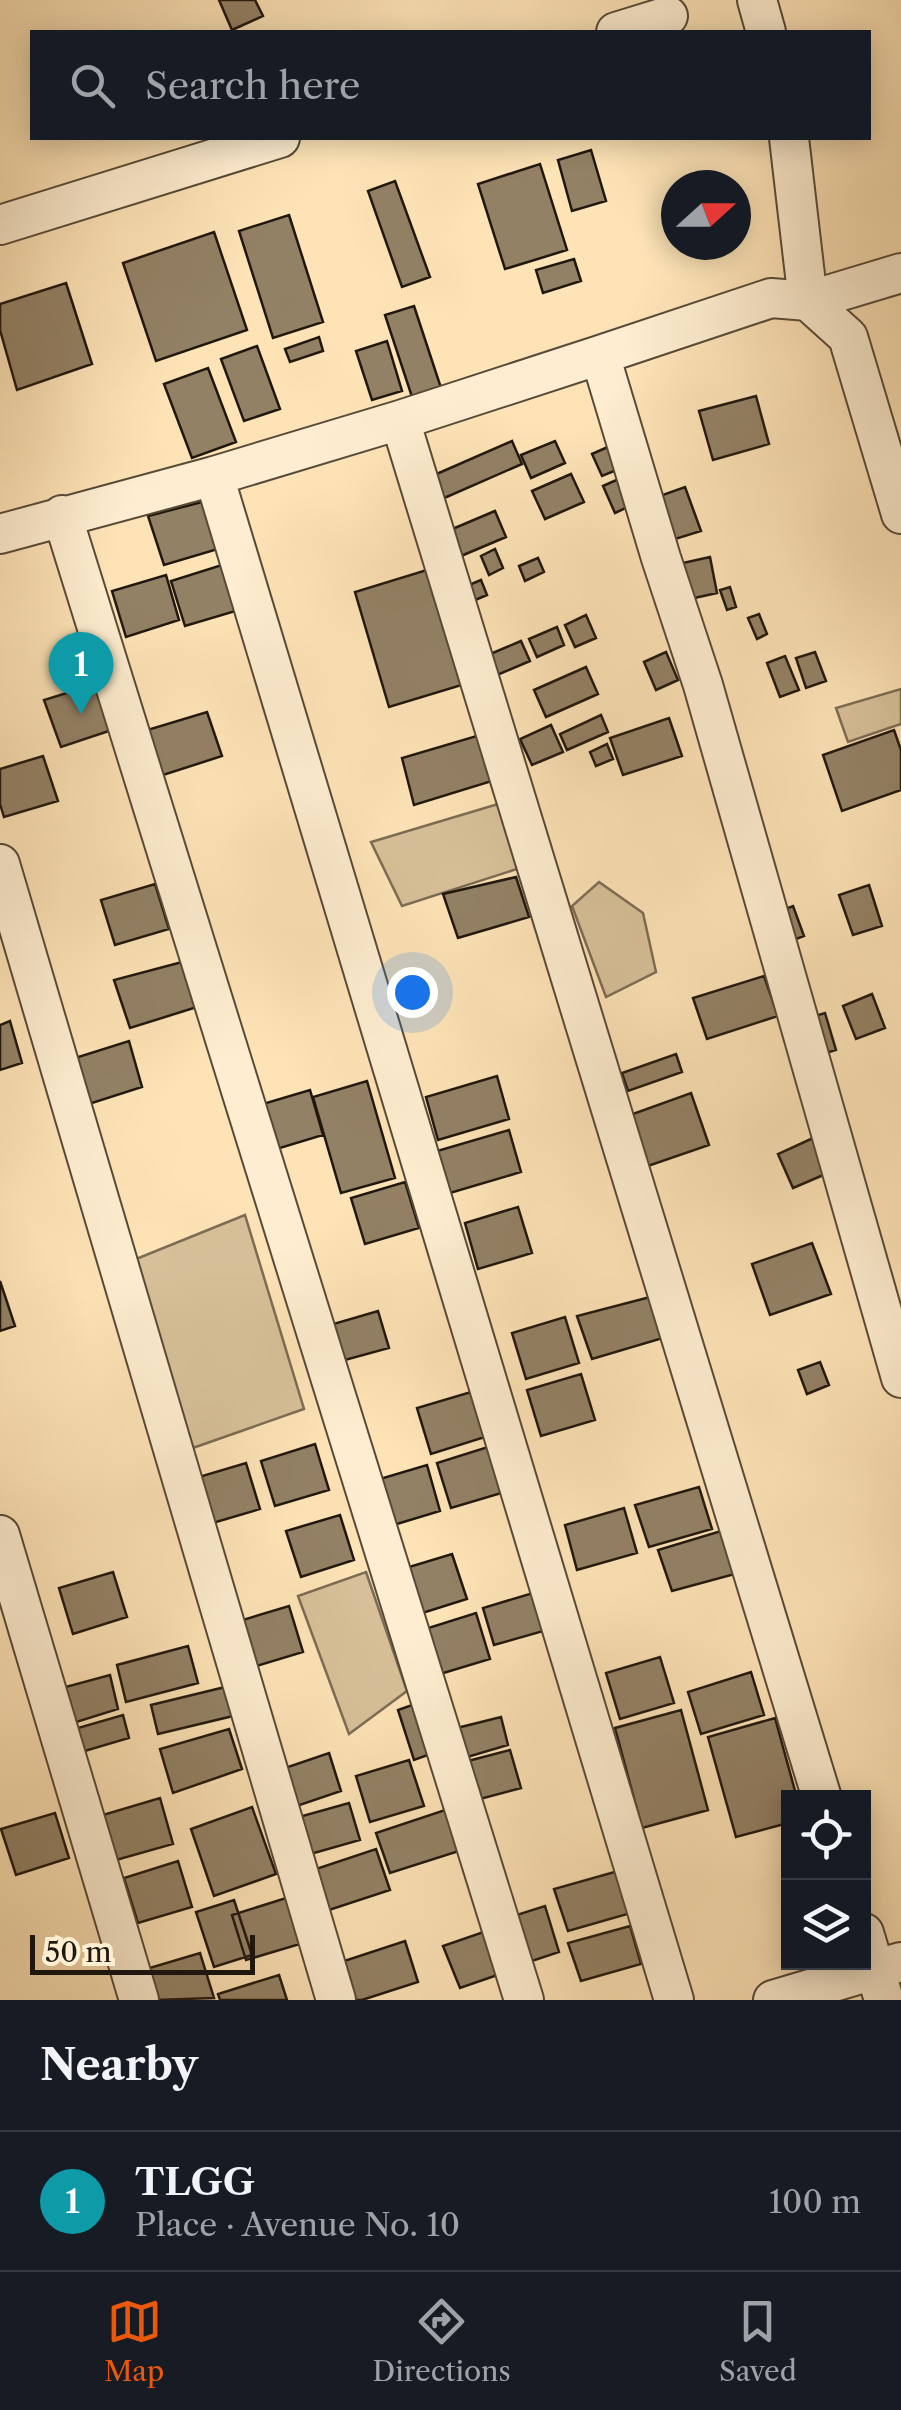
<!DOCTYPE html>
<html lang="en">
<head>
<meta charset="utf-8">
<style>
	:root { --surface:#171b24; --page:#20242c; --text:#f1f3f6; --muted:#9ea1a6; --line:#363941; --accent:#ea580c }
	body { margin:0; font-family:"Libre Caslon Text",serif; background:var(--page); color:var(--text) }
	.controls { position:absolute; right:30px; bottom:30px; display:grid; overflow:hidden; border-radius:0px; box-shadow:0 5px 25px #0003 }
	.controls button { width:90px; height:90px; display:grid; place-items:center; padding:0; border:0; border-bottom:2px solid var(--line); background:var(--surface); color:var(--text); font:50px sans-serif }
	.compass { position:absolute; left:661px; top:170px; width:90px; height:90px; border-radius:50%; background:var(--surface); box-shadow:0 5px 25px #0003; rotate:69deg }
	.scale { position:absolute; left:30px; bottom:25px; width:225px; box-sizing:border-box; padding-left:10px; border:5px solid #20170e; border-top:0; font-size:28px; line-height:35px; white-space:nowrap; color:#20170e; -webkit-text-stroke:8px #feedd0; paint-order:stroke }
	.you { position:absolute; left:412px; top:992px; width:35px; height:35px; margin:-25px; border:8px solid #fff; border-radius:50%; background:#1a73e8; box-shadow:0 0 0 15px #1a73e833 }
	.badge { display:grid; place-items:center; width:65px; height:65px; border-radius:50%; background:var(--accent); color:#fff; font-size:32px; font-weight:700 }
	.pin { position:absolute; translate:-50% -82px; filter:drop-shadow(0 2px 5px #0008) }
	.pin::after { content:''; position:absolute; top:52px; width:35px; height:30px; background:inherit; clip-path:polygon(0 0,100% 0,50% 100%) }
	.list { margin:0; padding:0; list-style:none }
	h2 { display:flex; justify-content:space-between; align-items:center; height:130px; margin:0; padding:0 40px; font-size:42px }
	h2 small { font-size:32px; font-weight:400; color:var(--muted) }
	.list li { display:grid; grid-template-columns:65px 1fr auto; gap:30px; align-items:center; box-sizing:border-box; height:140px; padding:0 40px; border-top:2px solid var(--line) }
	.list b { display:block; font-size:38px; white-space:nowrap }
	.list p { margin:0; font-size:32px; white-space:nowrap; color:var(--muted) }
	.list em { font-size:32px; font-style:normal; color:var(--muted) }
	.icon { flex:none; width:55px; height:55px; fill:none; stroke:currentColor; stroke-width:2; stroke-linecap:round; stroke-linejoin:round }
	.map { position:relative; flex:none; width:901px; height:2000px; overflow:hidden }
	.search { position:absolute; background:var(--surface); box-shadow:0 5px 25px #0003; left:30px; right:30px; top:30px; height:110px; display:flex; align-items:center; gap:25px; box-sizing:border-box; padding:0 35px; border-radius:0px; color:var(--muted); font-size:38px }
	.sheet { height:270px; background:var(--surface) }
	nav { display:flex; justify-content:space-around; align-items:center; box-sizing:border-box; height:140px; border-top:2px solid var(--line); background:var(--surface); font-size:28px; color:var(--muted) }
	nav a { display:grid; justify-items:center; gap:5px }
	nav .on { color:var(--accent) }
	.map>svg:first-child { display:block }
</style>
</head>
<body>
<div class="map">
<svg width="901" height="2000" viewBox="0 0 901 2000">
	<rect width="100%" height="100%" fill="#fde3b6"/>
	<filter id="stains"><feTurbulence type="fractalNoise" baseFrequency=".002" numOctaves="4"/><feColorMatrix values="0 0 0 0 .2 0 0 0 0 .09 0 0 0 0 .02 0 0 0 .5 -.17"/></filter>
	<radialGradient id="worn" r=".72"><stop offset=".6" stop-color="#630" stop-opacity="0"/><stop offset="1" stop-color="#630" stop-opacity=".3"/></radialGradient>
	<!-- green -->
	<path fill="#d7c099" stroke="#7c6c54" stroke-width="2.5" d="M901 689V724L848 742 836 708Z
		M498 804 523 867 402 906 371 842Z
		M599 882 643 913 656 972 606 997 572 906Z
		M245 1215 304 1409 187 1450 136 1259Z
		M366 1572 407 1691 349 1734 298 1596Z"/>
	<!-- building -->
	<path fill="#938165" stroke="#20170e" stroke-width="2.5" d="M219 0H255L263 16 232 30Z
		M591 150 606 201 572 211 558 160Z
		M540 164 567 250 505 269 478 184Z
		M395 181 430 277 402 287 368 191Z
		M289 215 323 322 273 338 239 231Z
		M214 232 247 330 156 361 123 263Z
		M574 259 581 281 543 293 536 270Z
		M66 283 92 364 17 390 0 330V304Z
		M414 306 443 394 414 403 385 315Z
		M319 337 323 351 290 362 285 349Z
		M387 341 402 391 372 400 356 351Z
		M257 346 280 409 244 421 221 359Z
		M208 368 236 442 192 458 164 384Z
		M756 396 769 444 713 460 699 411Z
		M512 441 522 464 442 499 432 476Z
		M555 441 565 463 531 478 521 455Z
		M610 446 619 469 602 476 592 454Z
		M571 474 584 502 545 519 532 491Z
		M621 478 632 505 615 513 603 486Z
		M685 487 701 531 672 540 657 497Z
		M202 502 218 549 164 565 148 516Z
		M495 511 506 537 461 556 450 530Z
		M495 549 503 568 489 575 481 556Z
		M710 557 717 593 681 601 674 565Z
		M538 558 544 572 525 581 519 566Z
		M225 564 239 610 185 626 171 581Z
		M430 569 465 684 389 707 355 592Z
		M166 575 179 620 126 637 112 591Z
		M481 580 487 595 468 603 462 588Z
		M730 587 736 607 727 610 720 590Z
		M759 614 767 634 757 639 748 618Z
		M586 615 596 638 575 647 565 625Z
		M557 627 564 645 537 657 529 639Z
		M521 641 530 661 497 675 488 655Z
		M666 652 678 680 656 690 644 662Z
		M815 652 826 681 806 688 796 658Z
		M785 656 799 690 780 697 767 663Z
		M586 667 598 694 546 717 534 690Z
		M102 682 118 728 61 747 44 700Z
		M207 712 222 756 160 776 144 731Z
		M601 715 608 732 567 750 560 734Z
		M669 718 682 756 623 775 610 738Z
		M551 725 563 752 532 765 520 739Z
		M894 730 901 750V790L842 811 823 755Z
		M480 735 492 781 414 805 402 758Z
		M607 744 613 759 596 766 590 752Z
		M43 756 58 801 4 817 0 804V769Z
		M516 877 529 917 458 938 443 894Z
		M155 884 169 929 115 945 101 900Z
		M869 885 882 926 853 935 839 895Z
		M793 906 804 936 778 946 767 916Z
		M182 962 197 1007 130 1028 114 980Z
		M764 976 778 1016 707 1039 693 998Z
		M872 994 885 1028 856 1039 843 1006Z
		M825 1013 836 1050 810 1058 798 1021Z
		M10 1021 22 1063 0 1070V1025Z
		M129 1041 142 1087 89 1104 75 1058Z
		M676 1054 682 1072 628 1091 622 1073Z
		M497 1076 509 1119 438 1140 426 1097Z
		M367 1081 395 1178 341 1193 313 1097Z
		M310 1090 323 1135 270 1151 256 1106Z
		M691 1093 709 1145 648 1166 630 1115Z
		M509 1130 521 1172 450 1193 437 1151Z
		M813 1138 828 1173 793 1188 778 1154Z
		M405 1182 419 1228 365 1244 351 1198Z
		M518 1207 532 1253 478 1269 465 1223Z
		M812 1243 831 1294 770 1315 752 1264Z
		M0 1281 15 1326 0 1331Z
		M650 1297 663 1338 592 1359 577 1316Z
		M378 1311 389 1348 334 1363 323 1327Z
		M565 1317 579 1363 526 1379 512 1333Z
		M820 1362 829 1385 807 1394 798 1370Z
		M581 1374 595 1420 541 1436 527 1390Z
		M471 1392 485 1437 431 1454 417 1408Z
		M315 1444 329 1490 275 1506 261 1461Z
		M491 1446 505 1492 451 1508 437 1463Z
		M246 1463 260 1509 206 1525 192 1479Z
		M427 1465 440 1511 387 1527 373 1481Z
		M699 1487 712 1529 649 1547 635 1505Z
		M624 1508 637 1553 577 1570 565 1525Z
		M340 1515 354 1560 301 1577 286 1531Z
		M721 1531 735 1574 672 1591 658 1550Z
		M452 1554 467 1599 413 1616 399 1570Z
		M113 1572 127 1617 73 1634 59 1588Z
		M543 1590 554 1628 494 1645 483 1608Z
		M289 1606 303 1652 250 1668 236 1622Z
		M476 1613 490 1659 437 1675 422 1630Z
		M188 1646 198 1683 126 1702 117 1665Z
		M660 1657 674 1703 620 1719 606 1673Z
		M751 1672 764 1715 701 1734 688 1692Z
		M110 1675 118 1709 70 1724 58 1689Z
		M225 1687 233 1716 158 1734 151 1705Z
		M426 1700 442 1750 414 1760 398 1710Z
		M681 1710 708 1810 642 1828 615 1728Z
		M123 1715 129 1738 78 1753 71 1730Z
		M501 1717 508 1745 454 1761 445 1731Z
		M775 1718 797 1798H788V1823L736 1837 708 1737Z
		M229 1729 242 1769 173 1793 160 1749Z
		M510 1750 521 1788 461 1804 449 1766Z
		M329 1753 341 1791 291 1808 279 1770Z
		M409 1760 424 1806 370 1822 356 1776Z
		M160 1798 173 1844 109 1862 96 1817Z
		M349 1803 360 1840 300 1857 288 1820Z
		M252 1807 276 1874 214 1896 191 1829Z
		M445 1810 459 1851 390 1873 376 1833Z
		M55 1813 69 1858 16 1875 1 1829Z
		M376 1849 390 1890 320 1913 307 1872Z
		M178 1861 192 1907 138 1923 124 1878Z
		M618 1871 631 1913 568 1931 554 1889Z
		M286 1898 300 1944 246 1960 232 1915Z
		M234 1900 252 1955 214 1967 196 1912Z
		M545 1906 559 1952 520 1965 504 1919Z
		M630 1926 641 1964 581 1981 568 1943Z
		M495 1928 509 1971 460 1988 443 1946Z
		M405 1941 418 1982 362 2000H347L335 1964Z
		M200 1953 214 1998 156 2000 146 1969Z
		M279 1975 287 2000H220L218 1994Z"/>
	<g fill="none" stroke-linecap="round" stroke-linejoin="round">
		<!-- minor casing -->
		<g stroke="#574a38" stroke-width="42">
			<path id="minor" d="M757 0 766 32
				M616 32 668 16
				M789 138 808 301 901 273
				M0 225 280 138
				M600 355 771 298 808 301 848 337 901 514
				M400 420 822 1798
				M214 476 674 2000
				M62 515 524 2000
				M0 534 214 476 400 420 600 355 661 558 703 685 901 1378
				M0 864 336 2000
				M0 1535 139 2000
				M864 1933 884 2000
				M773 2000 901 1962"/>
		</g>
		<!-- minor -->
		<use href="#minor" stroke="#feedd0" stroke-width="38"/>
	</g>
	<rect width="100%" height="100%" filter="url(#stains)"/>
	<rect width="100%" height="100%" fill="url(#worn)"/>
</svg>
<div class="controls">
<button><svg class="icon" aria-label="locate" viewBox="0 0 24 24"><circle cx="12" cy="12" r="6"/><path d="M12 2v4M12 18v4M2 12h4M18 12h4"/></svg></button>
<button><svg class="icon" aria-label="layers" viewBox="0 0 24 24"><path d="M12 4l9 5-9 5-9-5zM3 14l9 5 9-5"/></svg></button>
</div>
<svg class="compass" viewBox="-18 -18 36 36"><path d="M0-13l5 13h-10z" fill="#e53935"/><path d="M0 13l5-13h-10z" fill="#9ea1a6"/></svg>
<div class="scale">50 m</div>
<div class="you"></div>
<div class="pin badge" style="left:81px;top:714px;background:#0f9aa8">1</div>
<div class="search"><svg class="icon" aria-label="search" viewBox="0 0 24 24"><circle cx="10" cy="10" r="6"/><path d="M15 15l6 6"/></svg>Search here</div>
</div>
<section class="sheet">
<h2>Nearby<small></small></h2>
<ul class="list">
<li><span class="badge" style="background:#0f9aa8">1</span><div><b>TLGG</b><p>Place · Avenue No. 10</p></div><em>100 m</em></li>
</ul>
</section>
<nav>
<a class="on"><svg class="icon" aria-label="map" viewBox="0 0 24 24"><path d="M3 6l6-2 6 2 6-2v14l-6 2-6-2-6 2zM9 4v14M15 6v14"/></svg>Map</a>
<a><svg class="icon" aria-label="directions" viewBox="0 0 24 24"><path d="M12 3l9 9-9 9-9-9zM9 14v-3h6M13 9l2 2-2 2"/></svg>Directions</a>
<a><svg class="icon" aria-label="saved" viewBox="0 0 24 24"><path d="M7 4h10v16l-5-4-5 4z"/></svg>Saved</a>
</nav>
</body>
</html>
